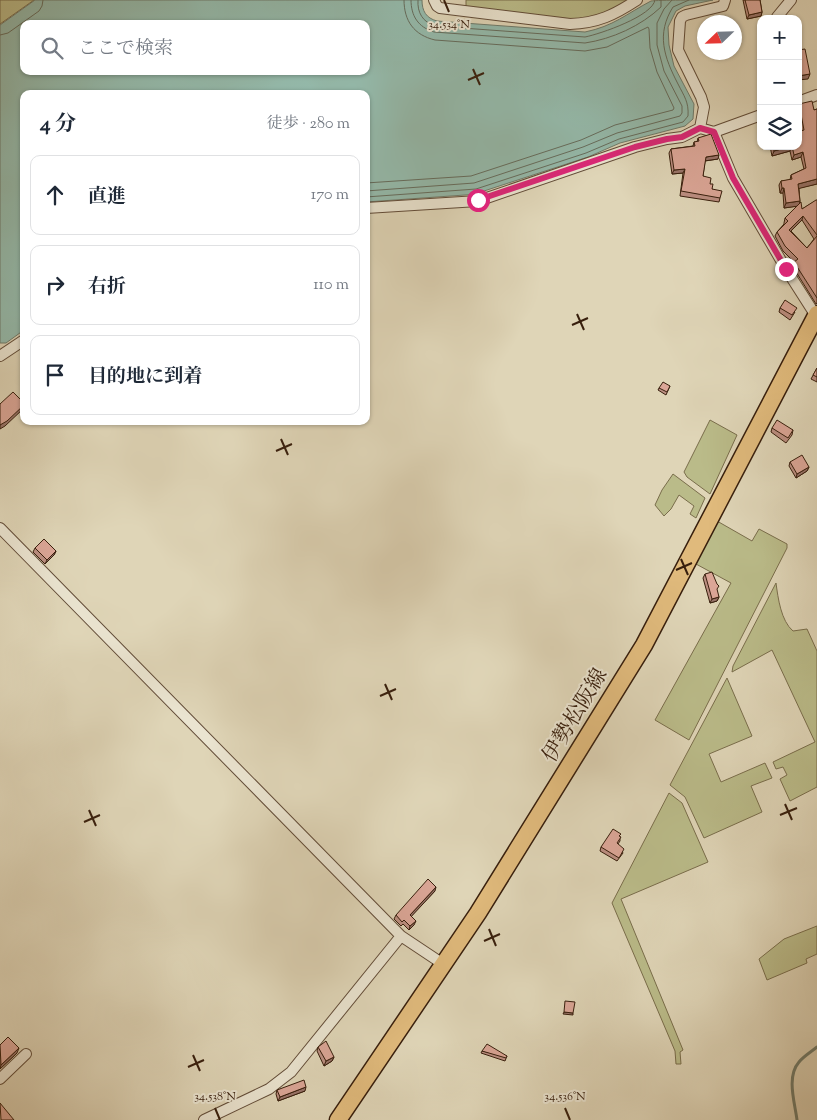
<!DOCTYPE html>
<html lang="ja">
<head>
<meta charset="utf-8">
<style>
	:root { --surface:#fff; --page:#f2f2f3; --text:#1f2937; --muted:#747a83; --line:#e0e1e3 }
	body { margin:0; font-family:"Sorts Mill Goudy","Noto Serif JP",serif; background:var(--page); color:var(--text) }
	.controls { position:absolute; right:15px; top:15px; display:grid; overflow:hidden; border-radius:10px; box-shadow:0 1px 4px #0004 }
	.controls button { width:45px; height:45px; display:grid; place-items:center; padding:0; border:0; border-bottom:1px solid var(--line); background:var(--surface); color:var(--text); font:25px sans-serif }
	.compass { position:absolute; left:697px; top:15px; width:45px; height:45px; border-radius:50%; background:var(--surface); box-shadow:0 1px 4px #0004; rotate:247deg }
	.stop { position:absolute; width:15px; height:15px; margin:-11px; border:4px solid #db2777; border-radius:50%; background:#fff }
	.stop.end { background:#db2777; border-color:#fff; box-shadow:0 1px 5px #0008 }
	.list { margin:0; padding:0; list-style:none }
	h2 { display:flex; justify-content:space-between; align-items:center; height:65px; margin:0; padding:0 20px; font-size:21px }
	h2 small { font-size:16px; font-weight:400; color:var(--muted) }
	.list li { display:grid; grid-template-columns:32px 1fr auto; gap:15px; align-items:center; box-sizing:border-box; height:80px; margin:0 10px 10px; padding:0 10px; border:1px solid var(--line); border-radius:10px }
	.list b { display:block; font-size:19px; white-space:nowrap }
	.list em { font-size:16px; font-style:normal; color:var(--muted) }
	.icon { flex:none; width:28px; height:28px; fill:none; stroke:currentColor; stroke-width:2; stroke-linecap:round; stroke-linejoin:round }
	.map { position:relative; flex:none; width:817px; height:1120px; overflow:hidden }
	.search { position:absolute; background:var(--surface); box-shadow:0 1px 4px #0004; left:20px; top:20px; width:350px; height:55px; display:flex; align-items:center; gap:12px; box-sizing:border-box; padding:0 18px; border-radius:10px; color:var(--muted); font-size:19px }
	.panel { position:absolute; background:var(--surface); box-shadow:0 1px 4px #0004; left:20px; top:90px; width:350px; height:335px; border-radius:10px }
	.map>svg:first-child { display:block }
</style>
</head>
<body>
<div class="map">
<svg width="817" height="1120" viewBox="0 0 817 1120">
	<rect width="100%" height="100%" fill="#dfd5b7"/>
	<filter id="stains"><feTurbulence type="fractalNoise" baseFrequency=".004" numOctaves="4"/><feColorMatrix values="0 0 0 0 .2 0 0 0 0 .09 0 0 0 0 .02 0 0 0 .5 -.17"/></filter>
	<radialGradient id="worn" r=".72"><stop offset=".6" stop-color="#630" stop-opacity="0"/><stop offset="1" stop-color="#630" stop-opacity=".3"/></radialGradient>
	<!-- green -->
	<path fill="#babb89" stroke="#796d4b" d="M0 0H34L0 24Z
		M466 0H630L609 13 585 20 520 15 466 7Z
		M710 420 737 435 710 494 687 477 684 472Z
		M673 474 705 498 696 518 690 514 694 506 679 495 671 509 664 516 655 505 662 490Z
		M717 521 752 541 759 529 787 544V548L689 740 655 720 731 583 696 564Z
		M776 583C778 598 781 621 793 631L807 629 817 651V787L790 801 780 779 787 775 783 767 776 769 773 762 815 742 772 650 732 672 733 666Z
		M727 678 752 736 709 754 721 782 765 763 772 778 751 786 762 812 704 838 685 797 670 785Z
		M669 793 682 803 708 862 621 899 683 1050 680 1052 681 1064H676L675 1051 612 903Z
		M817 926V954L806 959 807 963 767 980 759 959 784 939Z"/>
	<!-- water -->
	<path fill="#94b9aa" stroke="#6f7b6b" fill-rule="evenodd" d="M35 0H422C422 11 426 18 437 21L585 32C614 26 626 14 651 1 658 0 702 0 713 0L685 6 676 11 668 27 669 45 674 66 694 104 693 119 685 126 620 143 588 157 481 192 479 194 366 202V94H24V330L6 343H0V25ZM24 24H366V71H24Z"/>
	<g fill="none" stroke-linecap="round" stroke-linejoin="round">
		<!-- shore -->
		<path stroke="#666c5c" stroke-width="1" d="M411 0C411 16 418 27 434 32L585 43C612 39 641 26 661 7V0
			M418 0C417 13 423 22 435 26L585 37C600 34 653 16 655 0
			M0 35 8 33 39 11 42 6 43 0
			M366 183 471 176 581 140 615 125 673 110 674 108 657 72 650 48 649 29 648 27 607 47 585 51 435 40C414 35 404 21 404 0
			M366 191 474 183 583 147 617 133 680 116 682 113V106L664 71 657 45V23L664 9 672 0
			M366 197 476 189 586 153 619 139 683 122 688 116C689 102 684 96 678 84 664 57 656 34 673 7L689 0"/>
		<!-- stream -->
		<path stroke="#6f7b6b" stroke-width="3" d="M797 1120C795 1103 786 1077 799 1062 804 1056 811 1052 817 1047"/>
		<!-- street casing -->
		<g stroke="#624c38" stroke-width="12">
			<path id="street" d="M434 0 437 6 440 8 570 24C598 23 614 15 637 0
				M777 17 791 0
				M798 102 817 95
				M700 128 704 107 701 97 678 50 680 21 682 17 686 15 723 6 725 0
				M714 132 733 178 786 269 816 316
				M366 208 478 201 635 147 667 139 682 137 700 128 714 132 761 115
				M0 356 24 340
				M0 528 401 936
				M0 1079 26 1054
				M204 1120 269 1089 291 1072 401 936 443 964"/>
		</g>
		<!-- primary casing -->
		<g stroke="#381f0d" stroke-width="19">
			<path id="primary" d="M338 1120 478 913 644 645 817 314"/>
		</g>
		<!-- street -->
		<use href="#street" stroke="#eae4d0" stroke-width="10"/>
		<!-- primary -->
		<use href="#primary" stroke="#e0ba7c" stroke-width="16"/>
	</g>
	<!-- wall -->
	<path fill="#bc8f82" stroke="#381f0d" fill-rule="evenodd" d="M743 0H760L762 12 761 16 747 19Z
		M799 104 814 110 817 109V184L799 188 800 203 802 209 817 200V303L816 304 793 267 794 262 783 251 775 236 777 232 784 224V223L785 218 797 206 784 208 783 193H780L779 185 781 181 790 180 791 175 804 169 801 157 792 160 790 151 772 156 770 146H798L802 131 798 114ZM802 220 814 239 807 248 791 231Z
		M698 138 718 159 705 161 703 176 710 184 712 189 720 198 719 202 680 196 683 173 672 174 669 153 671 149 693 146 694 142H697Z
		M780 308 795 312 790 320 779 312Z
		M817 368V382L811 379Z
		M670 386 666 395 658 390 659 388Z
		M772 428 793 430 792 435 786 443 771 432Z
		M790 462 809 467 807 471 796 478 789 466Z
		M35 548 56 551 54 555 45 564 33 552Z
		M705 574 719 597 717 601 710 603 703 578Z
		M620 837V841L618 844 623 853 617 861 600 851 601 847Z
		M435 891 411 916 414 925 409 930 403 924 401 926 394 919 396 915Z
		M0 1045 17 1053 0 1069Z
		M318 1047 334 1057 332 1061 324 1066 317 1051Z
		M482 1051 507 1056 505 1061 481 1053Z
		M277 1090 305 1091 278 1101 276 1094Z"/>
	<!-- shaded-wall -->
	<path fill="#99746a" stroke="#381f0d" d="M762 12 761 16 747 19 749 15Z
		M810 74 808 79 798 80V76Z
		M792 146 790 151 772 156 774 151Z
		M803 152 801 157 792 160 794 155Z
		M719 155 718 159 704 161 706 157Z
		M685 169 683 173 672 174 674 170Z
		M817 179V184L797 189 798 184Z
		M782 188H784L783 193H780Z
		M800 201 799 206 784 208 786 203Z
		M803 216 802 220 788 234 789 230Z
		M24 405 23 409 5 426 0 429V425Z
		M809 467 807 471 796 478 797 474Z
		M56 551 54 555 45 564 47 560Z
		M719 597 717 601 710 603 712 599Z
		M436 887 435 891 409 919 410 915Z
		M416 921 414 925 409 930 410 926Z
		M564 1012 573 1013V1015L563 1014Z
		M19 1048 17 1053 0 1069 1 1065Z
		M334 1057 332 1061 324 1066 326 1061Z
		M306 1087 305 1091 278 1101 280 1097Z"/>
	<!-- building -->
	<path fill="#dba697" stroke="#381f0d" d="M745 0H760L762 12 749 15Z
		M805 49 810 74 798 76V50Z
		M812 101 814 110 817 109V179L798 184 800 201 786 203 784 188H782L781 181 792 179 791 175 806 168 803 152 794 155 792 146 774 151 773 146H798V132L804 130 799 104Z
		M711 134 719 155 706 157 703 176 711 178 710 184H713L712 189 722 191 720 198 681 191 685 169 674 170 671 149 695 146 694 142 699 141 698 138Z
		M816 200H817V235L803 216 789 230 807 248 817 236V298L794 262 798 259 785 246 777 232 788 221 785 218 801 202 802 209Z
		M785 300 797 308 792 315 780 308Z
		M817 368V377L813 375Z
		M663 382 670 386 667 392 659 388Z
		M13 392 24 403V405L7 421 0 425V404Z
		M777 420 793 430 788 438 772 428Z
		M802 455 809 467 797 474 790 462Z
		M44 539 56 551 47 560 35 548Z
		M712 572 717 584 719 586 717 589 719 597 712 599 705 574Z
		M613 829 621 834 619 836 621 837 617 843 624 849 619 858 601 847Z
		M428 879 436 887 410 915 416 921 410 926 404 920 402 922 396 915Z
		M565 1001 575 1002 573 1013 564 1012Z
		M8 1037 19 1048 1 1065 0 1045Z
		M326 1041 334 1057 326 1061 318 1047Z
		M487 1044 507 1056 506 1058 482 1051Z
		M304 1080 306 1087 280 1097 277 1090Z
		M0 1103 14 1120H1Z"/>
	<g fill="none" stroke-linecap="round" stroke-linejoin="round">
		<!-- route -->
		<path stroke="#db2777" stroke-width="6" d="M478 200 635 147 667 139 682 137 700 128 714 132 733 178 786 269"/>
	</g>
	<!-- ticks -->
	<path fill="none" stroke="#381f0d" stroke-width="2" d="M444 0 449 12M473 69 480 85M468 80 484 73M577 314 584 330M572 325 588 318M281 439 288 455M276 451 292 444M681 559 688 575M676 570 692 563M385 684 392 700M380 696 396 689M785 804 792 820M89 810 96 826M780 815 797 808M84 822 100 815M489 929 496 946M484 941 500 934M193 1055 200 1071M188 1067 204 1060M215 1108 220 1120M565 1108 570 1120"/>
	<g text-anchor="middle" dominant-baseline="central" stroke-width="4" stroke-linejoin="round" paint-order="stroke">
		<!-- street labels -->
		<g font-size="21" fill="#381f0d" stroke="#eae4d0">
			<text transform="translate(576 716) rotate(-59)">伊勢松阪線</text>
		</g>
	</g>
	<g font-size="12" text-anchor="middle" fill="#381f0d" stroke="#eae4d0" stroke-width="4" stroke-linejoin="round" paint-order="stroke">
		<text x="449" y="28">34.534°N</text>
		<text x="215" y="1100">34.538°N</text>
		<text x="565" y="1100">34.536°N</text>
	</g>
	<rect width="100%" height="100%" filter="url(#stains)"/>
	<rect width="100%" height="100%" fill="url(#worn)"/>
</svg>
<div class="controls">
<button>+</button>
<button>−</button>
<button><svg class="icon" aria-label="layers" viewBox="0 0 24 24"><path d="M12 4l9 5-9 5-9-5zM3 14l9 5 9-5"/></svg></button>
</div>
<svg class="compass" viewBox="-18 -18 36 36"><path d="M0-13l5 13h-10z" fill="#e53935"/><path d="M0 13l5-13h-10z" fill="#747a83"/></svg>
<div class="stop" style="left:478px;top:200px"></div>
<div class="stop end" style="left:786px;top:269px"></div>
<div class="search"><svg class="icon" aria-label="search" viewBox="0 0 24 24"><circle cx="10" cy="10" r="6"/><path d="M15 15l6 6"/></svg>ここで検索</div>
<section class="panel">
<h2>4 分<small>徒歩 · 280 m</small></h2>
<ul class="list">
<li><svg class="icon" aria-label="ahead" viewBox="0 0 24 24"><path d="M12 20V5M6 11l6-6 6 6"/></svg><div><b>直進</b></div><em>170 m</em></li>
<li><svg class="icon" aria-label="right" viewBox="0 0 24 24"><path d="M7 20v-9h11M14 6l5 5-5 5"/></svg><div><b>右折</b></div><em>110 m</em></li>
<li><svg class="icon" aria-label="arrive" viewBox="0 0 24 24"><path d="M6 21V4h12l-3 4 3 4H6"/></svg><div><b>目的地に到着</b></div></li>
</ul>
</section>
</div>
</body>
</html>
